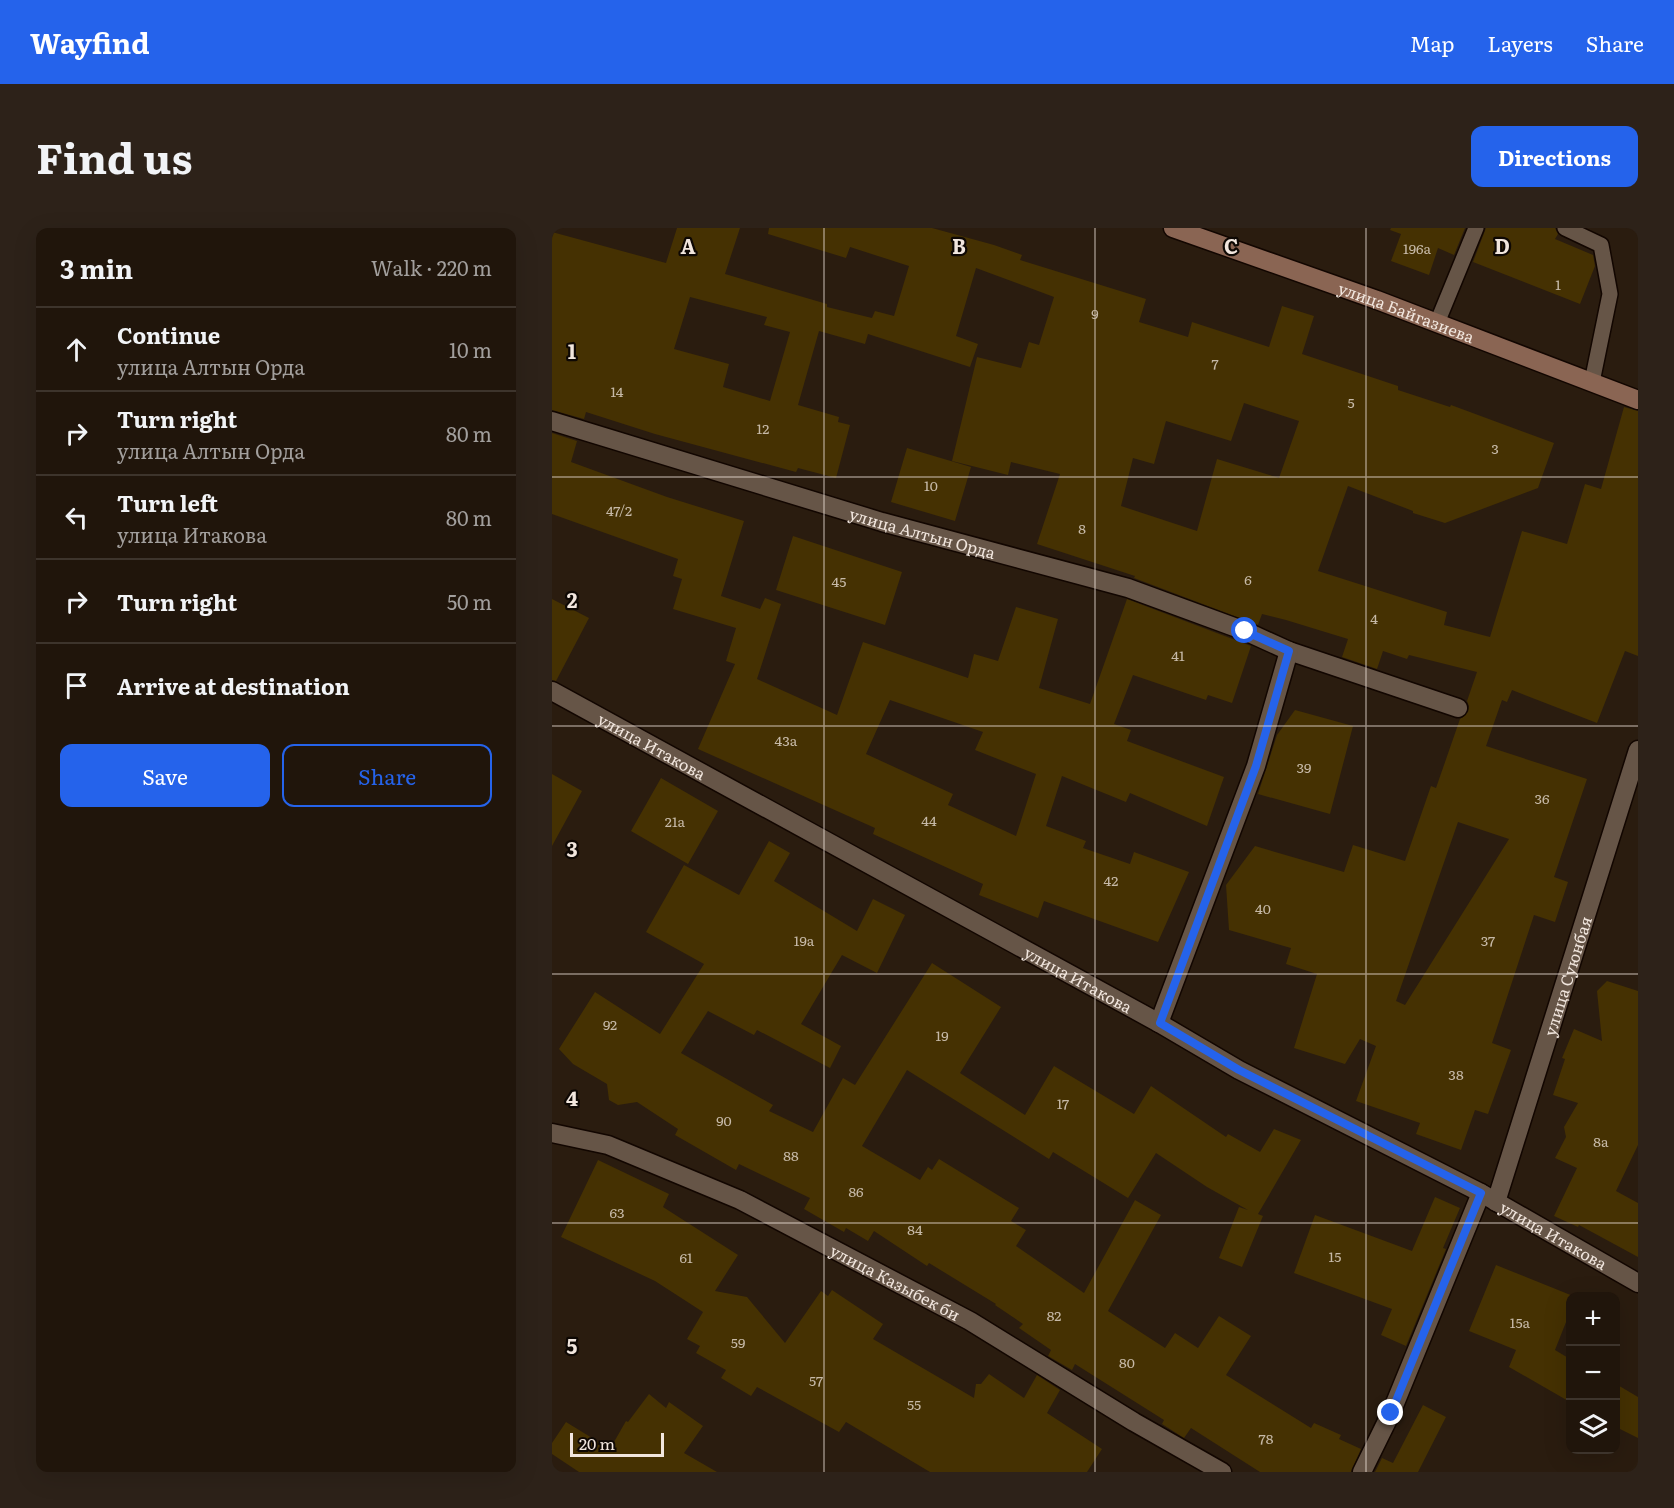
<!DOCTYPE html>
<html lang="en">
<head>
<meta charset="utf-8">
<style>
	:root { --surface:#20150b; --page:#2d2219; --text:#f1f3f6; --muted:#a29f9d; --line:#3d342c; --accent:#2563eb }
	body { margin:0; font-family:Literata,serif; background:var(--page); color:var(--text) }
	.controls { position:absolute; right:18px; bottom:18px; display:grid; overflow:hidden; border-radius:12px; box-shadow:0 6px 24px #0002 }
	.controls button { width:54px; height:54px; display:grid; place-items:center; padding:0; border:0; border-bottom:2px solid var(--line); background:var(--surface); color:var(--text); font:30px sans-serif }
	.scale { position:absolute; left:18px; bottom:15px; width:94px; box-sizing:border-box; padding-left:6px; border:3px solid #f1e6de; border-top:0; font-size:16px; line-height:21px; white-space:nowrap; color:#f1e6de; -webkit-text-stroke:4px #0e0804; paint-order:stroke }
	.stop { position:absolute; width:18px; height:18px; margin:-14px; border:4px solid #2563eb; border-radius:50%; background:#fff }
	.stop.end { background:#2563eb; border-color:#fff; box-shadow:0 2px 6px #0008 }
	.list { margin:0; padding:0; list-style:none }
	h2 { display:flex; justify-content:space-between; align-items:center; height:78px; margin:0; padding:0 24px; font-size:26px }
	h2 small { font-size:20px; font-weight:400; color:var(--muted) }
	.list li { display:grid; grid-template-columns:39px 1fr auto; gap:18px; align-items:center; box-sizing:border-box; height:84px; padding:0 24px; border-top:2px solid var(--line) }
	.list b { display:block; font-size:22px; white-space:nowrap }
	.list p { margin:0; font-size:20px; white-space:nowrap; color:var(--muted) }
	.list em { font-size:20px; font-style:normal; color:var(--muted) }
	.actions { display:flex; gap:12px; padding:18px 24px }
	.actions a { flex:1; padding:14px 0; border:2px solid var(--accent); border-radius:12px; text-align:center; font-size:21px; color:var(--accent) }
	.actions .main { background:var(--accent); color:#fff }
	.icon { flex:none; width:33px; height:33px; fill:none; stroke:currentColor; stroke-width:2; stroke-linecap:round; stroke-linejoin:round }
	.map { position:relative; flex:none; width:1086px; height:1244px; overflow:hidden; border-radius:12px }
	header { display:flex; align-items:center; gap:36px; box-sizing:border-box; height:84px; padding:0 30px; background:var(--accent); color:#fff }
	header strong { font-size:28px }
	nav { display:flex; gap:33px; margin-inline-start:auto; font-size:21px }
	.intro { display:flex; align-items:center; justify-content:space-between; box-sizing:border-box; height:144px; padding:0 36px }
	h1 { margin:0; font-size:42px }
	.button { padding:15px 27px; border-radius:12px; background:var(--accent); color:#fff; font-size:21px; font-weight:700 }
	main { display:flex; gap:36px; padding:0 36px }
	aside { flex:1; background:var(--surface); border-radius:12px; box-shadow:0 6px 24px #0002 }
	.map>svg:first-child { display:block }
</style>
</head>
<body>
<header>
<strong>Wayfind</strong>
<nav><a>Map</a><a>Layers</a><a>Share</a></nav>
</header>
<div class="intro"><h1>Find us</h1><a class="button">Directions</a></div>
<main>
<aside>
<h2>3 min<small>Walk · 220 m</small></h2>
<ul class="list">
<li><svg class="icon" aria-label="ahead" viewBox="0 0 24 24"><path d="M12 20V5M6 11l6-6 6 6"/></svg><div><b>Continue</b><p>улица Алтын Орда</p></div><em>10 m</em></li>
<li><svg class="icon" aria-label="right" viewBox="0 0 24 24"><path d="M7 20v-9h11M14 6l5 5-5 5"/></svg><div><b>Turn right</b><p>улица Алтын Орда</p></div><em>80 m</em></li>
<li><svg class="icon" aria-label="left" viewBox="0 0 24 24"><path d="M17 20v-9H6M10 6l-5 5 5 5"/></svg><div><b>Turn left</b><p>улица Итакова</p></div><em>80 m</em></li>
<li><svg class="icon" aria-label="right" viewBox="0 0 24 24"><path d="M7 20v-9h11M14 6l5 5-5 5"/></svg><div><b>Turn right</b></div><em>50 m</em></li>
<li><svg class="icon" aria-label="arrive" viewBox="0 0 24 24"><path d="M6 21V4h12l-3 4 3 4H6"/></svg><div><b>Arrive at destination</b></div></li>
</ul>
<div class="actions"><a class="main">Save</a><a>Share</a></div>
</aside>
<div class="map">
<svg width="1086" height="1244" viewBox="0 0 1086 1244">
	<rect width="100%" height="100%" fill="#2a1c0f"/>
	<!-- building -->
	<path fill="#453102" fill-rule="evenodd" d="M125 0H188L173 46 275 76V79L320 90 323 83 342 88 357 38 298 19 294 30 216 6 217 0H380L442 17 470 27 468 32 594 71 587 94 636 109 640 94 717 119 730 78 762 88 750 126 846 158V162L898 179 899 177 1002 215 986 260 893 295 861 285V283L796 258 766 343 895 384 892 397 938 409 970 303 1015 316 1033 256 1049 261 1072 179 1086 183V428L1073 423 1045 495 960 462 955 474 950 472 934 518 1035 551 1002 649 1016 654 1003 694 982 687 940 815 959 822 936 886 923 882 909 922 864 906 868 895 804 873 824 818 808 811 793 836 742 820 765 746 734 736 739 720 677 702 674 657 703 618 792 644 801 617 853 633 879 558 884 560 908 491 916 484 917 478 915 473 925 444 857 427 855 431 831 423 825 441 790 429 796 411 734 392 710 386 706 397 582 350 583 348 485 316 508 246 459 234 456 247 400 233 425 129 469 140 477 114 487 117 502 69 424 40 404 108 426 116 418 139 316 106 313 116 267 103 246 177 287 189 286 194 298 197 284 250 246 240 244 244 103 206 34 184 32 191 0 182V4L114 35ZM138 69 215 89 212 97 238 104 218 173 171 159 177 136 122 121ZM692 175 747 193 727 250 665 231 645 303 569 278 581 230 602 236 614 193 679 213ZM906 594 957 611 853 777 844 773Z
		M839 0H913L902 27 886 20 877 47 839 33 849 6 838 2Z
		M934 0H1003L1006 6 1003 11 1041 27 1043 38 1028 76 921 34Z
		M0 205 25 213 19 234 115 269 192 293 169 368 208 381 213 370 229 376 205 451 285 487 311 414 416 450 422 426 446 433 464 379 506 391 487 460 538 476 575 371 699 418 680 475 656 467 654 472 581 447 562 496 579 502 575 513 672 549 655 598 578 565 574 574 510 548 494 598 534 613 531 620 578 636 582 624 637 644 606 714 492 673 486 690 427 667 431 656 321 606 323 600 146 521 183 436 174 433 184 400 121 381 130 351 121 348 126 331 0 286ZM338 472 431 504 423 522 484 546 464 608 396 577 401 566 314 526Z
		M355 220 419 239 403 293 339 274Z
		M241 308 350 344 333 397 224 362Z
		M0 371 37 390 4 453 0 452Z
		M743 482 801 498 778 586 706 566 725 507Z
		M0 546 30 563 0 618Z
		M109 550 166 583 136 636 79 603Z
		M217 613 238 625 222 653 305 703 321 671 353 687 325 745 290 727 249 796 289 818 278 840 205 802 202 807 156 783 129 825 221 877 217 883 261 904 291 850 303 857 380 735 449 779 408 845 473 887 502 838 582 886 599 858 674 909 676 906 708 924 722 901 749 912 706 986 711 988 690 1039 667 1030 687 979 696 982 655 959 604 925 576 970 501 924 497 931 355 842 310 918 368 952 376 939 380 942 387 931 467 980 459 993 474 1002 464 1018 532 1065 583 972 609 987 556 1083 613 1120 623 1105 646 1120 667 1088 699 1108 674 1147 759 1200 762 1195 789 1207 787 1211 809 1221 799 1244H708L639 1200 632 1210 610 1196 612 1192 523 1136 520 1142 496 1128 499 1122 467 1100 471 1096 443 1077 444 1076 377 1035 375 1038 322 1003 316 1013 294 1000 292 1004 252 981 258 970 187 936 184 942 123 907 126 901 85 874 66 877 57 872 55 856 21 836 7 821 43 764 108 806 152 736 94 704 132 637 187 667Z
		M1055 753 1086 763V917L1064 963 1086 975V1029L1027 997 1026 999 1002 988 1025 940 1003 930 1014 909 1012 899 1026 875 1001 867 1013 831 1010 830 1022 801 1050 813 1045 763Z
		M46 932 117 966 111 979 186 1027 163 1063 195 1069 233 1115 269 1063 276 1068 280 1062 331 1096 321 1111 422 1170 424 1156H429L437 1146 472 1170 485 1147 508 1162 495 1185 550 1221 535 1244H378L294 1194 287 1204 205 1159 199 1168 169 1150 174 1142 144 1125 148 1118 135 1111 151 1084 103 1053 9 1009Z
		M883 969 908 980 891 1020 894 1021 854 1118 829 1107 840 1081 742 1045 763 987 860 1023Z
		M944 1037 1021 1068H1018V1084L1003 1122 1018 1131V1174L957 1139 964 1122 917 1103Z
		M1064 1156 1086 1169V1210L1064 1199Z
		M97 1166 114 1180 117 1174 151 1198 132 1225 165 1244H27L0 1226V1215L14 1194 58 1221 74 1193 76 1194Z
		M871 1177 894 1189 866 1244H823L830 1230 841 1235Z"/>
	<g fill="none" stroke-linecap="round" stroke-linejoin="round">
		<!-- lane casing -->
		<g stroke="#120600" stroke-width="18">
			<path id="lane" d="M1013 0 1049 17 1058 66 1040 154
				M885 95 924 0"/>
		</g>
		<!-- street casing -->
		<g stroke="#120600" stroke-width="21">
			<g id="street">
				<path id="s1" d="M0 193 330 294 576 360 693 403 737 423 906 480"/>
				<path id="s2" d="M0 463 607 795 687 842 929 965 1086 1055"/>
				<path d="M607 795 704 538 737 423"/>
				<path id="s3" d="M0 905 56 917 188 972 418 1093 582 1194 670 1244"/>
				<path id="s4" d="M944 974 1086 522"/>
				<path d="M810 1244 839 1185 929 965"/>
			</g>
		</g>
		<!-- secondary casing -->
		<g stroke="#120600" stroke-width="21">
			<g id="secondary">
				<path id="s5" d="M621 0 825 72 1086 172"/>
			</g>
		</g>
		<!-- lane -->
		<use href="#lane" stroke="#665547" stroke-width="15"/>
		<!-- street -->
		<use href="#street" stroke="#665547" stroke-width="18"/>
		<!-- secondary -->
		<use href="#secondary" stroke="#8a6553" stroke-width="18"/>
	</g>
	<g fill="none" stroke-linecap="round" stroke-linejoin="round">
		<!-- route -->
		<path stroke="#2563eb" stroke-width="8" d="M693 403 737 423 704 538 608 795 687 842 929 965 839 1185"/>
	</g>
	<!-- grid -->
	<path fill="none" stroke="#f1e6de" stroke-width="1.5" stroke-opacity="0.55" d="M272 0V1244M543 0V1244M814 0V1244M0 249H1086M0 498H1086M0 746H1086M0 995H1086"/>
	<g text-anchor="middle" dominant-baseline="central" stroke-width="4.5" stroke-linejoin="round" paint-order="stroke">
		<!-- number labels -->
		<g font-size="14" fill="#c6b9a7">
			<text x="865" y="20">196а</text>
			<text x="1006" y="56">1</text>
			<text x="543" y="85">9</text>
			<text x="663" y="135">7</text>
			<text x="65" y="163">14</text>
			<text x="799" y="174">5</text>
			<text x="211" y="200">12</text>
			<text x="943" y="220">3</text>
			<text x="379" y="257">10</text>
			<text x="67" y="282">47/2</text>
			<text x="530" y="300">8</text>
			<text x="696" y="351">6</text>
			<text x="287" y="353">45</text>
			<text x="822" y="390">4</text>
			<text x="626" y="427">41</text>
			<text x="234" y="512">43а</text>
			<text x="752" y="539">39</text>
			<text x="990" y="570">36</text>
			<text x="377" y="592">44</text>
			<text x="123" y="593">21а</text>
			<text x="559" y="652">42</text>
			<text x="711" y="680">40</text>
			<text x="252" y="712">19а</text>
			<text x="936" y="712">37</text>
			<text x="58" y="796">92</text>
			<text x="390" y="807">19</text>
			<text x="904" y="846">38</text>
			<text x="511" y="875">17</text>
			<text x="172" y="892">90</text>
			<text x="1049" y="913">8а</text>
			<text x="239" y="927">88</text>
			<text x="304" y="963">86</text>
			<text x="65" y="984">63</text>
			<text x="363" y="1001">84</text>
			<text x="783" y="1028">15</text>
			<text x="134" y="1029">61</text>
			<text x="502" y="1087">82</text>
			<text x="968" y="1094">15а</text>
			<text x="186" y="1114">59</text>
			<text x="575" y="1134">80</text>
			<text x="264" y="1152">57</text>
			<text x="362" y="1176">55</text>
			<text x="714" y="1210">78</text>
		</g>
		<!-- street labels -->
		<g font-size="16" fill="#f1e6de" stroke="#0e0804">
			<text stroke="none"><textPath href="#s5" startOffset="248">улица Байгазиева</textPath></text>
			<text stroke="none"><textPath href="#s1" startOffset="387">улица Алтын Орда</textPath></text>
			<text stroke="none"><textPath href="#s2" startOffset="114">улица Итакова</textPath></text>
			<text stroke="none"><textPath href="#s4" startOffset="237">улица Суюнбая</textPath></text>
			<text stroke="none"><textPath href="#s2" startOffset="600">улица Итакова</textPath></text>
			<text stroke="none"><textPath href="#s2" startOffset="1140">улица Итакова</textPath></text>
			<text stroke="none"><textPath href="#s3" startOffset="376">улица Казыбек би</textPath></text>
		</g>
	</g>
	<g font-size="20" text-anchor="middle" font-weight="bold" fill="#f1e6de" stroke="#0e0804" stroke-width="4.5" stroke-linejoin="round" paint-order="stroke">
		<text x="136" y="26">A</text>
		<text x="407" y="26">B</text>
		<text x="679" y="26">C</text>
		<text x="950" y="26">D</text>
		<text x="20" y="131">1</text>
		<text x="20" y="380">2</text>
		<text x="20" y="629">3</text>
		<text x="20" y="878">4</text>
		<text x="20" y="1126">5</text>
	</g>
</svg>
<div class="controls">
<button>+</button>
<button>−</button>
<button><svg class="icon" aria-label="layers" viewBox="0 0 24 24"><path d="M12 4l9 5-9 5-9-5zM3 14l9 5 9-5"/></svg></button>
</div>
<div class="scale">20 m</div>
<div class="stop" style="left:693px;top:403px"></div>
<div class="stop end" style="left:839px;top:1185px"></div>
</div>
</main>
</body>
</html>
